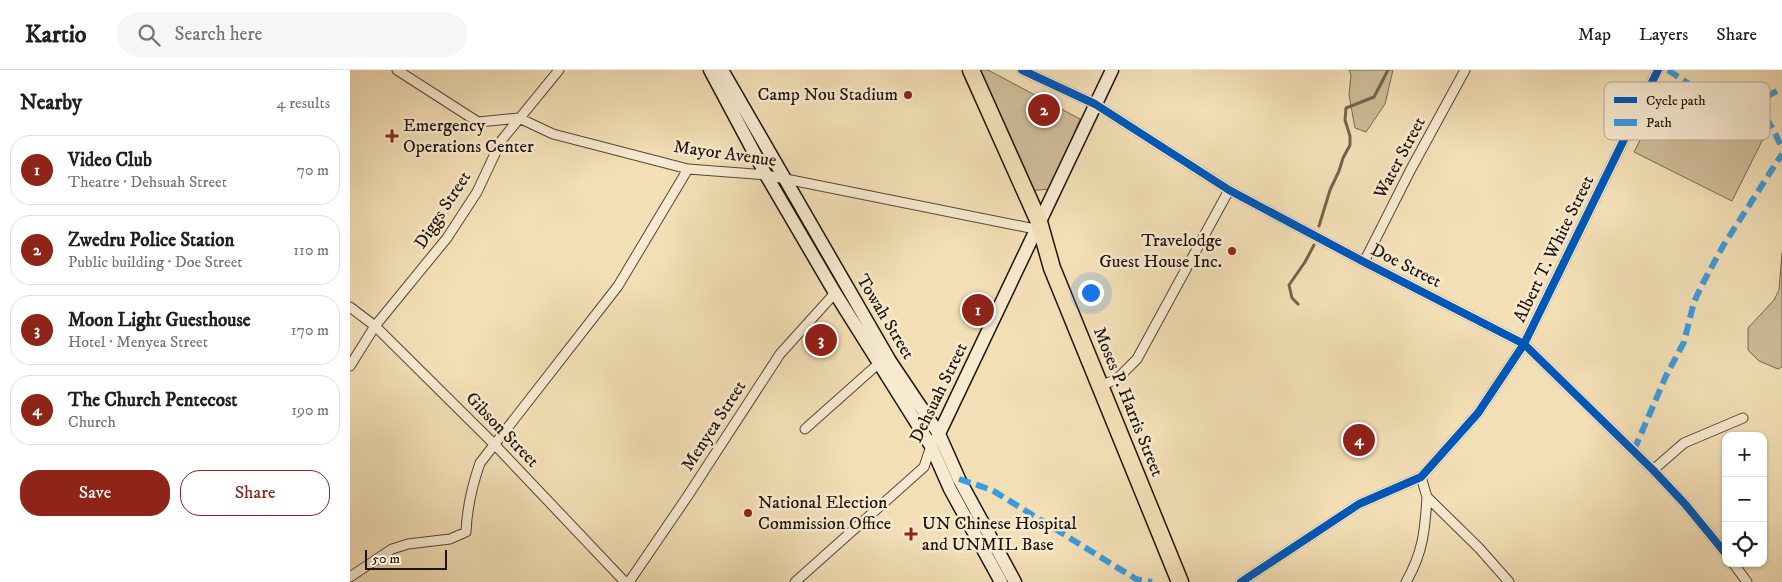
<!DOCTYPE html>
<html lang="en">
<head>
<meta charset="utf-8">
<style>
	:root { --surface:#fff; --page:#f6f6f6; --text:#202124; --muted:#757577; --line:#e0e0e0; --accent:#8f2418 }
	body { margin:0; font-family:"IM FELL DW Pica",serif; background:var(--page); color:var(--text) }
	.controls { position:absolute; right:15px; bottom:15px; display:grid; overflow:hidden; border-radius:10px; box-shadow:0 1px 4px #0004 }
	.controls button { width:45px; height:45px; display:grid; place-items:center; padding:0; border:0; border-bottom:1px solid var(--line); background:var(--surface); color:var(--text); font:25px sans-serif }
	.scale { position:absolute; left:15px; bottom:12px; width:82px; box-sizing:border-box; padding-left:5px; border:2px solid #1e140c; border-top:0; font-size:14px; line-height:18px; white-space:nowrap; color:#1e140c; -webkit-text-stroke:4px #f7ead0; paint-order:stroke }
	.you { position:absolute; left:740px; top:222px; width:18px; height:18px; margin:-12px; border:4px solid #fff; border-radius:50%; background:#1a73e8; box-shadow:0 0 0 8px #1a73e833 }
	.badge { display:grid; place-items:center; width:32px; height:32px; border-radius:50%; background:var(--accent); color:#fff; font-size:16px; font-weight:700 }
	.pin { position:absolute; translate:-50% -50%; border:2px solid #fff; box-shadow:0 1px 5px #0006 }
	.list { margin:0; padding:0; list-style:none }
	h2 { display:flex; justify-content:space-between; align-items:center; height:65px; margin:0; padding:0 20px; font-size:21px }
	h2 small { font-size:16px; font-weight:400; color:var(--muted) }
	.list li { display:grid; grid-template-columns:32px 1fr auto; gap:15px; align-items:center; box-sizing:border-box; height:70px; margin:0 10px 10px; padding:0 10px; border:1px solid var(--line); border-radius:20px }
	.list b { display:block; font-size:19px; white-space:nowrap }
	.list p { margin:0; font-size:16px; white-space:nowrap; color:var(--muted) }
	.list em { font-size:16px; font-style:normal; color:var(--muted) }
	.actions { display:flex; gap:10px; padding:15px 20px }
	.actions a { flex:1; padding:11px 0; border:1px solid var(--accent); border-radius:20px; text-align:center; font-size:18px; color:var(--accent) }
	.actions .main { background:var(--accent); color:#fff }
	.icon { flex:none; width:28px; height:28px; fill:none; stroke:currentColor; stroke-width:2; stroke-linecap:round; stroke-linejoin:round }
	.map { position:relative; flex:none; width:1432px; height:512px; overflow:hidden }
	header { display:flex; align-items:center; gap:30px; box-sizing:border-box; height:70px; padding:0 25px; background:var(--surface); border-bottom:1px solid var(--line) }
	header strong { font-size:24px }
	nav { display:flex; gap:28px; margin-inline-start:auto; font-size:18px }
	.search { width:350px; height:45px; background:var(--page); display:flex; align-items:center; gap:12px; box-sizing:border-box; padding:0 18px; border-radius:28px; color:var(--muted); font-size:19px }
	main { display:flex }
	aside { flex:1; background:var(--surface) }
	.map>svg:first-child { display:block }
</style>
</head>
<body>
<header>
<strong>Kartio</strong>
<div class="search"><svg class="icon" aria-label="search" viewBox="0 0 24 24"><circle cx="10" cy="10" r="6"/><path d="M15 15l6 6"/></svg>Search here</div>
<nav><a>Map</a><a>Layers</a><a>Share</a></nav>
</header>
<main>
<aside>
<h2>Nearby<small>4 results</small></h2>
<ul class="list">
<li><span class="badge">1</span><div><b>Video Club</b><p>Theatre · Dehsuah Street</p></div><em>70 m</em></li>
<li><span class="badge">2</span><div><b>Zwedru Police Station</b><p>Public building · Doe Street</p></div><em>110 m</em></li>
<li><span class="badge">3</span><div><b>Moon Light Guesthouse</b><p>Hotel · Menyea Street</p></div><em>170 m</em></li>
<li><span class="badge">4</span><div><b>The Church Pentecost</b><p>Church</p></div><em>190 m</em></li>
</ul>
<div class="actions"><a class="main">Save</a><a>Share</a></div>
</aside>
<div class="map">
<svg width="1432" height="512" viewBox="0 0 1432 512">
	<rect width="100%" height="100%" fill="#f3dfb6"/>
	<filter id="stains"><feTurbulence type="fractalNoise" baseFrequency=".004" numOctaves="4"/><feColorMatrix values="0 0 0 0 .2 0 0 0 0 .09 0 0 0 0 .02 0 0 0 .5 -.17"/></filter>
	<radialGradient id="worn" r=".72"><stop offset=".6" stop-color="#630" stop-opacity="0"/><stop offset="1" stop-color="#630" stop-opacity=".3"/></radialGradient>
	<!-- green -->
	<path fill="#cfbc99" stroke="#766852" d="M629 0H638L730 49 702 115 698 119 680 121Z
		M999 0H1043L1035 34 1016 62 1005 58 999 25 1001 5Z
		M1319 14 1416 63 1382 131 1284 82Z
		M1432 183V297L1428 299 1409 291 1398 280V258L1424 230 1429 220Z"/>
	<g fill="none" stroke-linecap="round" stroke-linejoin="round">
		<!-- stream -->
		<path stroke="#73644f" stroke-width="3" d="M969 156 980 120 989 101 993 88 1000 75V66L995 50 996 38 1024 27 1038 0
			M948 234 942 228 939 215 955 192 964 175"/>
		<!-- street casing -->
		<g stroke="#534736" stroke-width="11">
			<path id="street" d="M47 0 128 52 169 48 203 64 338 99 416 105 685 159
				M672 0 745 34 879 120 1014 192 1174 274 1303 400 1335 434 1376 484
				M1014 192 1061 99 1115 0
				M0 237 25 256 145 375 275 512
				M0 296 25 256 97 168 127 122 151 71 209 0
				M750 316 767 309 787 289 879 120
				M455 359 528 294
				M1303 400 1334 373 1393 348
				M1071 407 1077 427 1129 478 1159 512
				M1383 493 1397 512
				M0 507 42 479 58 474 100 469 116 462C117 437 122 416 130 393L268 216 338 99
				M279 512 337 427 430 284 485 223
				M445 512 574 397 581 376
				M891 512 1009 434 1071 407 1128 343 1174 274 1308 0
				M1056 512C1073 483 1075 460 1077 427"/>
		</g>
		<!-- secondary casing -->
		<g stroke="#1e140c" stroke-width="15">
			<path id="secondary" d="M360 0 416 105 485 223 581 376 600 419 651 512
				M372 0 540 291 589 364 609 409 665 512
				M587 368 762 0"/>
		</g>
		<!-- highway casing -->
		<g stroke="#1e140c" stroke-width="19">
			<path id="highway" d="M621 0 689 152 702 198 830 512"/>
		</g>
		<!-- street -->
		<use href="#street" stroke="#f7ead0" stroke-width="9"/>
		<!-- secondary -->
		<use href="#secondary" stroke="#f7ead0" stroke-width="12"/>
		<!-- highway -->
		<use href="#highway" stroke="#f3dfb6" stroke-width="16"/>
		<!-- quiet -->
		<path stroke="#3c9ade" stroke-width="6" stroke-dasharray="12 6" stroke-linecap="butt" d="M1318 0 1351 22 1380 30 1406 33 1432 18
			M1406 33 1423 59 1432 78
			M1284 380 1316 306 1334 272 1344 232 1353 213 1373 176 1432 84
			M609 409 642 420 786 509 802 512"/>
		<!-- cycleway casing -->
		<g stroke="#f7ead0" stroke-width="11">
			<path id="cycleway" d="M672 0 745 34 879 120 1014 192 1174 274 1303 400 1335 434 1376 484
				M891 512 1009 434 1071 407 1128 343 1174 274 1308 0"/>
		</g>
		<!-- cycleway -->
		<use href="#cycleway" stroke="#0057b8" stroke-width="8"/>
	</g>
	<!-- markers -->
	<g fill="#8f2418" stroke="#f7ead0" stroke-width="2">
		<circle cx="558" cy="25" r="5"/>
		<path d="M39.5 58.5h5v5h5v5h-5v5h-5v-5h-5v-5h5z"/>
		<circle cx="882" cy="181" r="5"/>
		<circle cx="398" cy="443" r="5"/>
		<path d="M558.5 456.5h5v5h5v5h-5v5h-5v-5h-5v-5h5z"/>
	</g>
	<g text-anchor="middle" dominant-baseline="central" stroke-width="5" stroke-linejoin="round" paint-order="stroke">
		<!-- poi labels -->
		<g font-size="18" fill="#1e140c" stroke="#f7ead0" text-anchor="start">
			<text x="548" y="25" text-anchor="end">Camp Nou Stadium</text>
			<text x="53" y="56">Emergency<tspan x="53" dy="21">Operations Center</tspan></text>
			<text x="872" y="171" text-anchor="end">Travelodge<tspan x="872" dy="21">Guest House Inc.</tspan></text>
			<text x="408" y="433">National Election<tspan x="408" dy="21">Commission Office</tspan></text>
			<text x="572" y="454">UN Chinese Hospital<tspan x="572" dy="21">and UNMIL Base</tspan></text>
		</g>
		<!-- street labels -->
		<g font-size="18" fill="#1e140c" stroke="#f7ead0">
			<text transform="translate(375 84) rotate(8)">Mayor Avenue</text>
			<text transform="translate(1050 88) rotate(-62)">Water Street</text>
			<text transform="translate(93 140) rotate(-57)">Diggs Street</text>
			<text transform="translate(1204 179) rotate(-64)">Albert T. White Street</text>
			<text transform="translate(1056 196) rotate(27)">Doe Street</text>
			<text transform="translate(535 247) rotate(59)">Towah Street</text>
			<text transform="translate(589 323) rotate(-64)">Dehsuah Street</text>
			<text transform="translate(778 332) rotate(68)">Moses P. Harris Street</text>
			<text transform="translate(364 356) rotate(-57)">Menyea Street</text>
			<text transform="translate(152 360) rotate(46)">Gibson Street</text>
		</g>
	</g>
	<!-- legend -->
	<rect x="1254" y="12" width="166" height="58" rx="8" fill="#f7ead0" stroke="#b6aa95" stroke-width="1"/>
	<rect x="1264" y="27" width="23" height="6" fill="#0057b8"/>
	<rect x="1264" y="49" width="23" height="7" fill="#3c9ade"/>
	<g font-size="14" fill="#1e140c">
		<text x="1296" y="35">Cycle path</text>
		<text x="1296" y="57">Path</text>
	</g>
	<rect width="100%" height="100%" filter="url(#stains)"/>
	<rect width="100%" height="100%" fill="url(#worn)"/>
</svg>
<div class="controls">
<button>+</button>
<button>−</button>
<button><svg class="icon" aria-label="locate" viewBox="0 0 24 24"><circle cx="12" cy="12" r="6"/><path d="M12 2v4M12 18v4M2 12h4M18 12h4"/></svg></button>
</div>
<div class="scale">50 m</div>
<div class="you"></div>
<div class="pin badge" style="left:628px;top:240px">1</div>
<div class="pin badge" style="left:694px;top:40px">2</div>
<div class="pin badge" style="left:471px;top:270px">3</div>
<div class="pin badge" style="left:1009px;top:370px">4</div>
</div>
</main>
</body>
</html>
